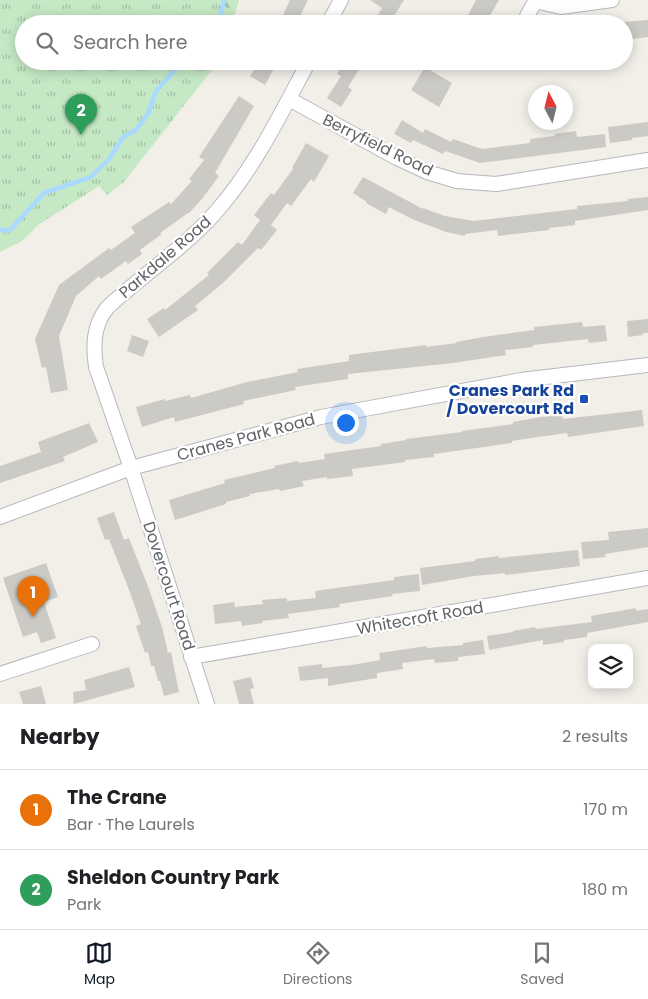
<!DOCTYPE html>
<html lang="en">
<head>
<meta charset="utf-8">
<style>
	:root { --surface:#fff; --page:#f6f6f6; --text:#202124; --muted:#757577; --line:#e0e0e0; --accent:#111827 }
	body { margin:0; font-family:Poppins,sans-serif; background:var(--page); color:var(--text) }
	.controls { position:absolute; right:15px; bottom:15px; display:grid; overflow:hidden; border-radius:10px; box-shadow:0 2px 12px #0003 }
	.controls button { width:45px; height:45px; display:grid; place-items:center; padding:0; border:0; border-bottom:1px solid var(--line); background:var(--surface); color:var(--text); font:25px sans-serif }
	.compass { position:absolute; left:528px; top:85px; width:45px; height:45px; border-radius:50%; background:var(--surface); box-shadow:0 2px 12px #0003; rotate:353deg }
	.you { position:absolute; left:345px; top:422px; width:18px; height:18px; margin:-12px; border:4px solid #fff; border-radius:50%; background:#1a73e8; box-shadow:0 0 0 8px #1a73e833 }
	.badge { display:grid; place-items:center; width:32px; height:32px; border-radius:50%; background:var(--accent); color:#fff; font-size:16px; font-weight:700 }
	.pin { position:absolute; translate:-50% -41px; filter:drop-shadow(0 1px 2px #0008) }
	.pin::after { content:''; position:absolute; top:26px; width:18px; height:15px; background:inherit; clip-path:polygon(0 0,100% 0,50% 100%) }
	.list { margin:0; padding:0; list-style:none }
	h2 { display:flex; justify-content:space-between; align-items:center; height:65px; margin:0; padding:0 20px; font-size:21px }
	h2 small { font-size:16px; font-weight:400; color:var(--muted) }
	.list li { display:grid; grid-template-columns:32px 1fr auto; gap:15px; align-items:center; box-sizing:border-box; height:80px; padding:0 20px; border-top:1px solid var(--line) }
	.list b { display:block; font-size:19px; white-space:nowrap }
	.list p { margin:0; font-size:16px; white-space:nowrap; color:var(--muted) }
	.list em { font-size:16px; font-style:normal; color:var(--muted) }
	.icon { flex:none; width:28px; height:28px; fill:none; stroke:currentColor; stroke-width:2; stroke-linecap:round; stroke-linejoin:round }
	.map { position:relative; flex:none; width:648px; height:704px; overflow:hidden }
	.search { position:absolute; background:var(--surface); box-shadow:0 2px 12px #0003; left:15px; right:15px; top:15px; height:55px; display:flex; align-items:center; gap:12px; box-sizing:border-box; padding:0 18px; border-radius:28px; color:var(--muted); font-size:19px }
	.sheet { height:225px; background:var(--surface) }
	nav { display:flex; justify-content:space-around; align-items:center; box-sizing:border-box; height:70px; border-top:1px solid var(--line); background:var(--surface); font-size:14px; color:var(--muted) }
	nav a { display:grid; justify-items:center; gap:2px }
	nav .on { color:var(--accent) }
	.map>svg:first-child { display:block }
</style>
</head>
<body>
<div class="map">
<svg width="648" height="704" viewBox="0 0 648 704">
	<defs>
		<pattern id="grass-tufts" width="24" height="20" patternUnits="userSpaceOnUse" patternTransform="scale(1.25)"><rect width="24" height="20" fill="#c5e8c5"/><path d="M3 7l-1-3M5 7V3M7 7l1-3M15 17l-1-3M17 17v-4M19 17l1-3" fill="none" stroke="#a3c0a4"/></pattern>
		<pattern id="forest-firs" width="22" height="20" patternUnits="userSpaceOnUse" patternTransform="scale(1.25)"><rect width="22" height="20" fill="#c5e8c5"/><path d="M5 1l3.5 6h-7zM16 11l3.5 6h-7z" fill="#a3c0a4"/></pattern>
	</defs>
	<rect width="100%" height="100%" fill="#f1efe8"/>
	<!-- grass -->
	<path fill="url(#grass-tufts)" d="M0 0H239L232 24H24V61H219L123 183 107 195 99 186 38 225 22 241 0 252Z"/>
	<!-- forest -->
	<path fill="url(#forest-firs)" d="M204 0H239L235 10Z"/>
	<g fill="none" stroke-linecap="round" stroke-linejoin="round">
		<!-- stream -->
		<path stroke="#aadaff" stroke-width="4.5" d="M212 24 220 18 224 0
			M0 229 4 231 10 230 44 193 91 177 109 159 123 137 136 130 148 114 156 91 183 61"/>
	</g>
	<!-- building -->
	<path fill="#cccac5" d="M290 0H308L296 24H279Z
		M370 0H404L389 24H372L382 8Z
		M476 0H499L485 24 468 15Z
		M648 20V37L624 40V22Z
		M260 61H278L265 85 250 76Z
		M345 61H356L362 65 348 87 352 90 341 107 327 98 341 76 337 74Z
		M425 67 452 83 439 107 411 90Z
		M239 96 254 106 215 173 219 176 202 199 189 213H188L160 233 162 234 140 250 142 254 128 264 126 261 101 279 99 276 76 296 59 336 68 390 51 393 46 367 42 368 35 339 59 285 109 248 111 250 135 233 131 227 169 202 171 204 192 181 189 179 204 160 199 157Z
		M402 120 423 133 425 129 451 142 453 139 482 149 530 143V139L555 136 554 134 576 131 577 137 605 134 606 147 480 163 445 151 443 154 413 140 411 143 394 134Z
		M648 122V136L632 138V140L610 143 608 127Z
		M306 143 329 156 314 182 311 179 291 206 287 203 271 225 277 230 261 250 258 248 224 282 195 306 198 310 159 337 147 319 164 308 165 310 209 275 207 273 238 242 242 245 260 220 254 215 271 193 274 195 293 169 292 168Z
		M363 177 423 209V208L445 216 473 221 577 209V206L628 201V199L648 197V210L575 221V225L549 228V230L498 236 497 230 465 234V236L446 232 412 219 389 207 386 214 366 203 367 202 353 193Z
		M648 319V333H643V335L628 337 627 321Z
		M582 322 583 327 605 325 607 341 589 343 588 339 533 345V347L505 350 506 355 453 363 348 374V379L295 387 296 390 243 401 244 404 175 422 174 417 142 427 136 407 165 399V401L190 395 191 398 247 382 298 372 297 369 349 361V355L426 345V347L457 343 456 342 483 337 534 330V327Z
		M132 335 149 341 143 357 127 351Z
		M642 410 644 426 568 437 567 433 538 437 512 441V443L434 454V457L405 460V462L352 469 353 476 327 479V477L302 481 304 486 280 491 279 489 250 494V496L226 502V504L175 520 169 500 225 483 224 480 275 468 274 466 298 461 299 463 325 459 324 454 381 446V444L406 440V439L462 432V431L513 424V422L541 417 562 415 563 419Z
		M89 423 98 442 63 457 65 461 0 483V466L41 452 38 442Z
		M114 512 124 540 129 538 149 589 163 630 168 653 171 652 179 692 164 696 160 681H158L154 666H151L148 652 145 653 136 626 141 624 129 590 109 539 105 540 97 518Z
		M648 528V547L605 554 606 557 583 559 581 542 609 540 608 532Z
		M578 550 580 566 505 575V573L474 576 422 585 420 568 475 561V559L499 556V558Z
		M46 563 58 597 44 602 56 638 41 643 37 632 23 637 3 578Z
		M419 574 420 591 392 594 393 596 339 604 340 607 288 614 289 618 262 621 263 623 242 626 241 621 215 624 213 605 234 602 235 607 263 604 262 600 287 598V601L316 598 315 591 394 580V577Z
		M636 608V611L648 609V622L587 633V637L564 640V642L543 645V640L489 650 487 636 513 632V631L535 627 536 629 592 622 591 616Z
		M483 640 485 654 458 657V661L435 663 434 659 402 663 403 669 377 673V678L328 686V678L300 681 298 667 322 664V668L352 665 380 660 379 653 427 646V648L463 645V643Z
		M129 667 135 687 74 704 73 692 86 690 84 680Z
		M251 677 254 688 250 689 254 704H239L233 681Z
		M41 686 46 704H23L19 692Z"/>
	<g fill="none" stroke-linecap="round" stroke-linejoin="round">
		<!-- street casing -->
		<g stroke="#b5b8bc" stroke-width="16">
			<path id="street" d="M535 1 561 7 612 0
				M527 16 536 0
				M328 24 341 0
				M289 99 397 158 427 172 457 181 496 184 648 160
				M0 517 131 468 321 417 521 380 648 365
				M191 657 648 578
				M0 674 92 644
				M207 704 131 468 96 367C93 346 93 326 107 308 142 275 183 249 215 213 255 168 281 113 309 61"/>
		</g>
		<!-- street -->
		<use href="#street" stroke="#fff" stroke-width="14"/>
	</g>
	<!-- markers -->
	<rect fill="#1a4fb4" stroke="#fff" stroke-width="2" x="579" y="394" width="10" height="10" rx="2.5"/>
	<g text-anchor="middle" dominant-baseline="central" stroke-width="4.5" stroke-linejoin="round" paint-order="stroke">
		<!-- street labels -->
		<g font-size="16" fill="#5f6368" stroke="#fff">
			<text transform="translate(378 145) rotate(26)">Berryfield Road</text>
			<text transform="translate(165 257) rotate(-41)">Parkdale Road</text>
			<text transform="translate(246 437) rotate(-15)">Cranes Park Road</text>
			<text transform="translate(169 586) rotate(72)">Dovercourt Road</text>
			<text transform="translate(420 618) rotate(-10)">Whitecroft Road</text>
		</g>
		<!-- transit labels -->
		<g font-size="16" font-weight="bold" fill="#164399" stroke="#fff" text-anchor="end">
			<text x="574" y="390">Cranes Park Rd<tspan x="574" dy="18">/ Dovercourt Rd</tspan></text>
		</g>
	</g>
</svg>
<div class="controls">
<button><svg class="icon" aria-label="layers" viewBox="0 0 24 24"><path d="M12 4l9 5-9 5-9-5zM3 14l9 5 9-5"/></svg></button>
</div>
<svg class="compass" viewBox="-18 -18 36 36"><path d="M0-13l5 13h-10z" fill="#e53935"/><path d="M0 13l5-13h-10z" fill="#757577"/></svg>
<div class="you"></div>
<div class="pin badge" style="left:33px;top:617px;background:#e8710a">1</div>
<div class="pin badge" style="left:81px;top:135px;background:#2e9e5b">2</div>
<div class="search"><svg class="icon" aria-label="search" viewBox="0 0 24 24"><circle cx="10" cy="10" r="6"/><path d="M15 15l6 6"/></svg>Search here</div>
</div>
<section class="sheet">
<h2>Nearby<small>2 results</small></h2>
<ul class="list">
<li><span class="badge" style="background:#e8710a">1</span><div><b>The Crane</b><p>Bar · The Laurels</p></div><em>170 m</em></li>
<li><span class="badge" style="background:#2e9e5b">2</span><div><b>Sheldon Country Park</b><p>Park</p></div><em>180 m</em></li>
</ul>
</section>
<nav>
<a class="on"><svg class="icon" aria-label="map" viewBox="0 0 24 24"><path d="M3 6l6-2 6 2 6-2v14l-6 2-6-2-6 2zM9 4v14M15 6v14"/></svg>Map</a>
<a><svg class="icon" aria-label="directions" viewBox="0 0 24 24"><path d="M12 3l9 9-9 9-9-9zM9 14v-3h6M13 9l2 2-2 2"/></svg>Directions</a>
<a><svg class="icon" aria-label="saved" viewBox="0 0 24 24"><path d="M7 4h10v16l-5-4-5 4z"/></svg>Saved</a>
</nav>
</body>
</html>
